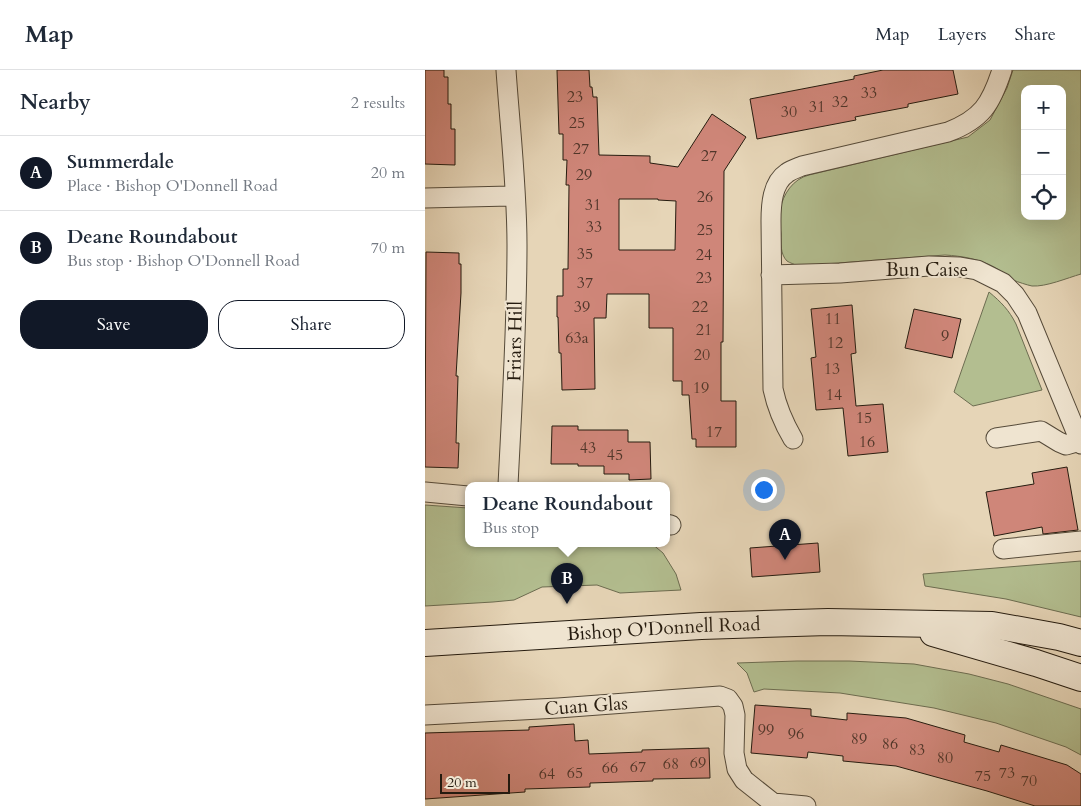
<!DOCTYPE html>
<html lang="en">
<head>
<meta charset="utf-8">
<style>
	:root { --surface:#fff; --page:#f2f2f3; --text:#1f2937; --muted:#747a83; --line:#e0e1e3; --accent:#111827 }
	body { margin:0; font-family:Cardo,serif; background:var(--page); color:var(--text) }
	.controls { position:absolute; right:15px; top:15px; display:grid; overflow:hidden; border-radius:10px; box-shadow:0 5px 20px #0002 }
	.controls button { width:45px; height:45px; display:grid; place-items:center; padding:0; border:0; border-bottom:1px solid var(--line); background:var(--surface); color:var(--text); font:25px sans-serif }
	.scale { position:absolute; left:15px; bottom:12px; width:70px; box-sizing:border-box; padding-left:5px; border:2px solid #251b0f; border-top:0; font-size:14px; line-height:18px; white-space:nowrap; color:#251b0f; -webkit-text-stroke:4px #efe4d0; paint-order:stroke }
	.you { position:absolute; left:338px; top:419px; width:18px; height:18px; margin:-12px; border:4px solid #fff; border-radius:50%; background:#1a73e8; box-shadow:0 0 0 8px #1a73e833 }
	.badge { display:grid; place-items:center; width:32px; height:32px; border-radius:50%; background:var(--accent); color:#fff; font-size:16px; font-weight:700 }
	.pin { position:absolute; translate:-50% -41px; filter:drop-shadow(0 1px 2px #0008) }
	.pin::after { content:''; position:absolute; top:26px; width:18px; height:15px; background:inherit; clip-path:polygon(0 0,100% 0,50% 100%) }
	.popup { position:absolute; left:40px; top:412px; width:205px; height:65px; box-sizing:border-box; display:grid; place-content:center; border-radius:10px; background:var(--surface); filter:drop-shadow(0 1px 4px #0005); font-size:16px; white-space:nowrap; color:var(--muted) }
	.popup b { font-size:19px; color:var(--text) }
	.popup::after { content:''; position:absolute; left:50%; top:100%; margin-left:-10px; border:10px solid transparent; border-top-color:var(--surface) }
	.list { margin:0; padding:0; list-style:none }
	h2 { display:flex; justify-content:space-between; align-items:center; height:65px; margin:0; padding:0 20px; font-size:21px }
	h2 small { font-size:16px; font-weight:400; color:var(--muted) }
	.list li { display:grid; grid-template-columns:32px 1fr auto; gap:15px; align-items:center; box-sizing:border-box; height:75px; padding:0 20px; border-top:1px solid var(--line) }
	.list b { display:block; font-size:19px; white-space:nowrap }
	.list p { margin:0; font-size:16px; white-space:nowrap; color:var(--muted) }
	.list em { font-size:16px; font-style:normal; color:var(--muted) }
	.actions { display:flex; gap:10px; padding:15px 20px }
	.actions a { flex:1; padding:11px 0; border:1px solid var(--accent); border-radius:20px; text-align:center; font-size:18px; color:var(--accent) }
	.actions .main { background:var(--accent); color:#fff }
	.icon { flex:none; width:28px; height:28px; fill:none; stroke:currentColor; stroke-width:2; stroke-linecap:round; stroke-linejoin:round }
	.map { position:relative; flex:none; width:656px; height:736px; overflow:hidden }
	header { display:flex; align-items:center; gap:30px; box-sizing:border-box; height:70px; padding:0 25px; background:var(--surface); border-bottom:1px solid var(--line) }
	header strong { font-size:24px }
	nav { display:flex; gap:28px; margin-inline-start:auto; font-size:18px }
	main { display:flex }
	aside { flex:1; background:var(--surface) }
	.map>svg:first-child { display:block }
</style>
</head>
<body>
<header>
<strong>Map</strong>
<nav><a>Map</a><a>Layers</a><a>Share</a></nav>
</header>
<main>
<aside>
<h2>Nearby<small>2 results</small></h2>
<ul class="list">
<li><span class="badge">A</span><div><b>Summerdale</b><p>Place · Bishop O'Donnell Road</p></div><em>20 m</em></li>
<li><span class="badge">B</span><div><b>Deane Roundabout</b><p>Bus stop · Bishop O'Donnell Road</p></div><em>70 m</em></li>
</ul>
<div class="actions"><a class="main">Save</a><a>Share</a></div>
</aside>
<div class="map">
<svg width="656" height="736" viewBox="0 0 656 736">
	<rect width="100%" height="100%" fill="#e6d5b7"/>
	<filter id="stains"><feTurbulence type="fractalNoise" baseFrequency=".004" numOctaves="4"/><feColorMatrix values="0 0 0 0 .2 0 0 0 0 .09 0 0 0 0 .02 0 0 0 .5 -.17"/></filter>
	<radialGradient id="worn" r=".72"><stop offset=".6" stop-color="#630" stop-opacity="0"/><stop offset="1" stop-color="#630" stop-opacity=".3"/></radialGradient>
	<!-- green -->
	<path fill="#b3be90" stroke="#6c6c50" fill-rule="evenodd" d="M588 0H656V204C642 208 621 217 607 216 602 215 593 212 588 210 581 207 576 200 569 197 554 189 537 186 520 185L373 196C369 194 365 193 362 191 355 184 356 173 356 164 355 156 354 148 355 140 358 124 368 109 384 105L543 67 565 50 582 18ZM600 19H637V146H600Z
		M564 222C576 232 584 240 591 254L617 320 548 336 529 322Z
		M0 435 43 438V473H226L238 483 251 504 256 520 195 523 172 515 117 517 89 530 68 532 0 536Z
		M656 491V547L581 529 500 516 498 504Z
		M372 591H424L489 594 544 604 583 614 656 639V685L641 677 571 653 509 638 415 623 339 619 329 622 322 603 312 593Z"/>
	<!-- building -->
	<path fill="#cf8679" stroke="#251b0f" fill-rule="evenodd" d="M0 0H19V7H23V34H26V59H30V95L0 94Z
		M132 0H164L165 17H167L168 27H172L174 85 225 86V93L253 97 287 44 321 67 299 101 298 272H296V331H311V377H271V369H267L264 325H257V311H248V258H224V224H182L181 248H169L170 319 137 320 136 283H134L133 247H132V226H138V199H143L144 115H141L142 90H138V64H134ZM194 129H233V130L251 131 250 180H194Z
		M458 0H528L533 24 483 34V37L430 47 431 50 332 69 325 29 429 9V6Z
		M1 182 34 183V194H36V223L31 306H33L31 373H34L33 398 0 397Z
		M427 235 431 283 426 284 431 336 458 334 463 382 423 386 418 338 391 340 386 288 391 287 386 239Z
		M489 239 536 249 527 288 480 278Z
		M127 356H153V360H203V372H225L226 409 204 410V404H179V396H153V394H126Z
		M642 397 653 460 618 464 617 457 569 466 561 422 609 414 607 403Z
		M393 473 395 502 327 507 325 478Z
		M330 635 386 639V646L422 650V643L481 648 540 665 539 672 574 682 576 675 642 695 656 704V736H610L562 721 471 696 418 691V686L383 682 382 688 326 683Z
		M149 654 150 671 163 670 164 684 217 682V680L284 678 285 708 228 709V711L165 713V717L100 719V722L0 729V663L104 660V657Z"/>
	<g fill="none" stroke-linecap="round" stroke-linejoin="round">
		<!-- street casing -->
		<g stroke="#554a39" stroke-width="21">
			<path id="street" d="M81 0C85 58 92 117 92 175 92 255 87 335 83 415
				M0 128 90 126
				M346 205 415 203 504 196 535 197 552 200 578 213 590 225 602 243 656 374
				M571 368 616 361 634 372 641 375 655 371
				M368 369C358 352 352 338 348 319L346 151C346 135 347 113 362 103 366 100 372 98 377 96L523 62C557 49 566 34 577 0
				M0 422 43 426
				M241 454 246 455
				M578 479 656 471
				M0 645 133 638 295 626 303 629 308 636 310 645 309 683 312 699 319 710 348 733 381 736"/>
		</g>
		<!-- secondary casing -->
		<g stroke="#251b0f" stroke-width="28">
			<g id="secondary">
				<path d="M508 563 611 593 656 608"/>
				<path id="s1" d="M0 573 276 556 403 552 567 555 634 567 656 573"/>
			</g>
		</g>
		<!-- street -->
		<use href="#street" stroke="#efe4d0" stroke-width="19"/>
		<!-- secondary -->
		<use href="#secondary" stroke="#efe4d0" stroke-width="26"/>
	</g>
	<g text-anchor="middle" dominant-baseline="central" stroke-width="4" stroke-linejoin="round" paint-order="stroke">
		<!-- number labels -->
		<g font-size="16" fill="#50362a">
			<text x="444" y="23">33</text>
			<text x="150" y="27">23</text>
			<text x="415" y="32">32</text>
			<text x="392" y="37">31</text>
			<text x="364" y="42">30</text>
			<text x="152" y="53">25</text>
			<text x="156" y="79">27</text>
			<text x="284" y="86">27</text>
			<text x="159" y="105">29</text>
			<text x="280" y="127">26</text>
			<text x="168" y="135">31</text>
			<text x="169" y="157">33</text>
			<text x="280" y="160">25</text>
			<text x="160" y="184">35</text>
			<text x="279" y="185">24</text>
			<text x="279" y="208">23</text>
			<text x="160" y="213">37</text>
			<text x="157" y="237">39</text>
			<text x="275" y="237">22</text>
			<text x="408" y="249">11</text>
			<text x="279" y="260">21</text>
			<text x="520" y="266">9</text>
			<text x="152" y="268">63a</text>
			<text x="410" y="273">12</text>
			<text x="277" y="285">20</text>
			<text x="407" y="299">13</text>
			<text x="276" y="318">19</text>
			<text x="409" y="325">14</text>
			<text x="439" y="348">15</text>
			<text x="289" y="362">17</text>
			<text x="442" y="372">16</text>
			<text x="163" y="378">43</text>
			<text x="190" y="385">45</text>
			<text x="341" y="660">99</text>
			<text x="371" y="664">96</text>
			<text x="434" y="669">89</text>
			<text x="465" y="674">86</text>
			<text x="492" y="680">83</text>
			<text x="520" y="688">80</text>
			<text x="273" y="693">69</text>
			<text x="246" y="694">68</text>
			<text x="213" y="697">67</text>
			<text x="185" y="698">66</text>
			<text x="150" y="703">65</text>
			<text x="582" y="703">73</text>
			<text x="122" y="704">64</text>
			<text x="558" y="706">75</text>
			<text x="604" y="711">70</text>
		</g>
		<!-- street labels -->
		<g font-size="19" fill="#251b0f" stroke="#efe4d0">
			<text x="502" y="200">Bun Caise</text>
			<text transform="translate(90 271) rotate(-89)">Friars Hill</text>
			<text stroke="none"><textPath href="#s1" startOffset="239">Bishop O'Donnell Road</textPath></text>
			<text transform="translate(161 636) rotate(-4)">Cuan Glas</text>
		</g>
	</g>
	<rect width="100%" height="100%" filter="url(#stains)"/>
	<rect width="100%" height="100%" fill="url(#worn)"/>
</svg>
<div class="controls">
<button>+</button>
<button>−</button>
<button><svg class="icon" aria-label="locate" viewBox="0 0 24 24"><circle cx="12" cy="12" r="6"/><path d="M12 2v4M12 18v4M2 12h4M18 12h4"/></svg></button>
</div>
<div class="scale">20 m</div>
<div class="you"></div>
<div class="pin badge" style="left:360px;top:490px">A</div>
<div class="pin badge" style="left:142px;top:534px">B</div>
<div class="popup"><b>Deane Roundabout</b>Bus stop</div>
</div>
</main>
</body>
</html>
